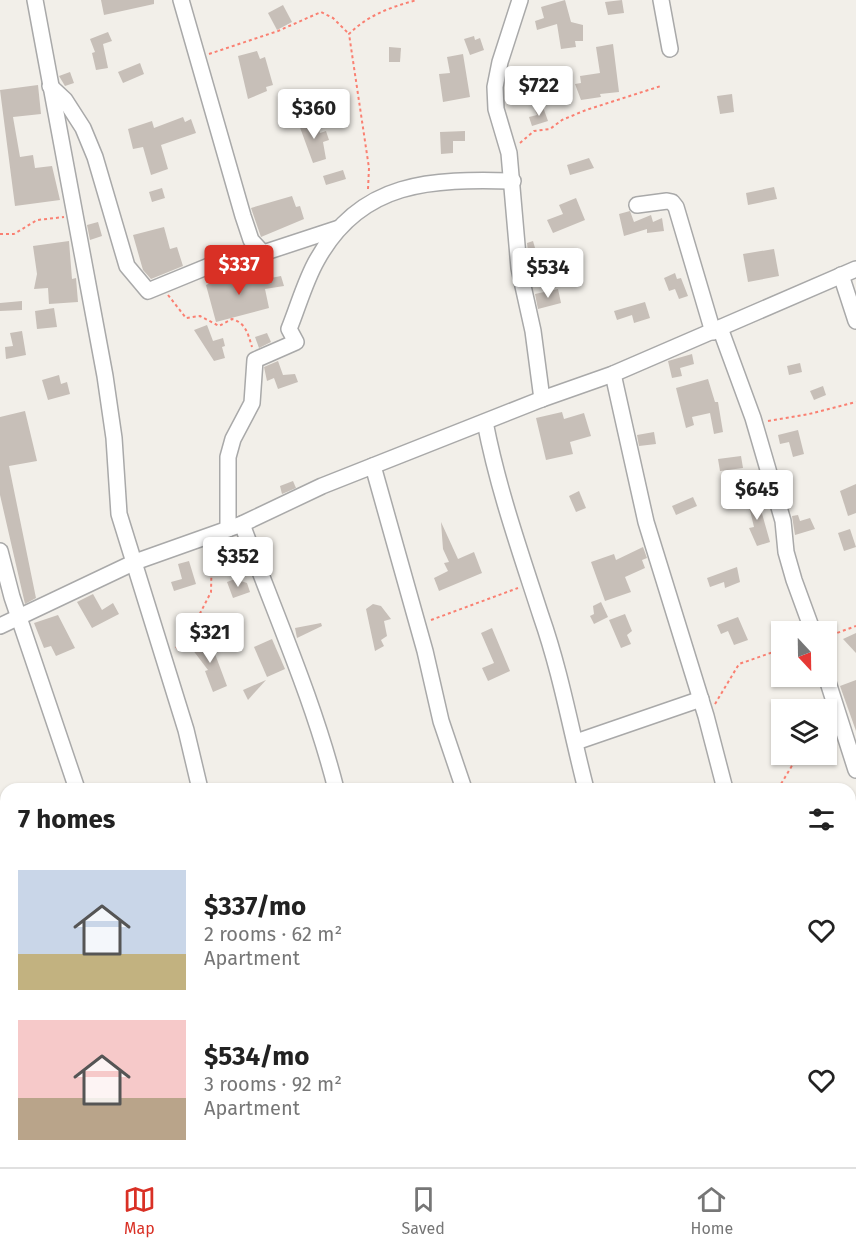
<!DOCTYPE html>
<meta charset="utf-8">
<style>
:root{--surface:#fff;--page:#f2f2f2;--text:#222;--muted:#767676;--line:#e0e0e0;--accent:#d93025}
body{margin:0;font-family:"Fira Sans",sans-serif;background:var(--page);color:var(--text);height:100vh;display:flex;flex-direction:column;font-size:22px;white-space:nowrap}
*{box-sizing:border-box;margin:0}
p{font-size:20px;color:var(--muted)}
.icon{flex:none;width:33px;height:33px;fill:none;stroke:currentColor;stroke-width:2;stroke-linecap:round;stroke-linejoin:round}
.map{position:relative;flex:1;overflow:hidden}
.drawer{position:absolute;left:0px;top:783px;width:856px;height:384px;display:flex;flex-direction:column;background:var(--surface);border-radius:18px 18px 0 0;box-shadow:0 2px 4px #0004}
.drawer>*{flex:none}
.needle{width:39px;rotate:158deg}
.fabs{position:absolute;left:771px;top:621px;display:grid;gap:12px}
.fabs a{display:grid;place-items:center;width:66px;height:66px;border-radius:0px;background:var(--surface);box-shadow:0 2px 4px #0004;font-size:30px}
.price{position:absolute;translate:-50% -51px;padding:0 14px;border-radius:6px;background:#fff;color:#222;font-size:20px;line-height:39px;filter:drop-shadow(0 2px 3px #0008)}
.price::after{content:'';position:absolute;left:50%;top:36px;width:18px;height:14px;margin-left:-9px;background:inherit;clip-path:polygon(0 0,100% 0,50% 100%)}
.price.active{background:var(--accent);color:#fff}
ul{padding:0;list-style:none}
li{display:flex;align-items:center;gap:18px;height:150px;padding:0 18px}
li span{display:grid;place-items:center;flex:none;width:168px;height:120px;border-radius:0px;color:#555}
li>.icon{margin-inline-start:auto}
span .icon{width:72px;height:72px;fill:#fffc;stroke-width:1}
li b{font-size:26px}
h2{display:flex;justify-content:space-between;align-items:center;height:72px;padding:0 18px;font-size:26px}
.tab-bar{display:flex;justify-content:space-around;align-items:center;height:84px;border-top:2px solid var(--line);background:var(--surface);font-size:16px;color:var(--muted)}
.tab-bar a{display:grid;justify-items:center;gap:3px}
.tab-bar .active{color:var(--accent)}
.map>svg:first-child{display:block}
</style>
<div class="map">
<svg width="856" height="1167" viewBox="0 0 856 1167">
<rect width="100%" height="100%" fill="#f2efe9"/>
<g fill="#c7bfb8">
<polygon points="101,0 154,0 154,4 104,15"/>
<polygon points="565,0 571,22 583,25 583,41 575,41 576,47 561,49 557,24 537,30 535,21 544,18 541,7"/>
<polygon points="622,0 624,13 608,15 605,2"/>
<polygon points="283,5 292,22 277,30 268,13"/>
<polygon points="108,32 112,41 103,44 108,68 96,70 92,53 95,52 90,39"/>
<polygon points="474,36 475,40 480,38 484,50 470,55 464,39"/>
<polygon points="613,44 619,92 600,94 601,97 581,100 575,84 581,83 580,76 600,73 596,47"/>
<polygon points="389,47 401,48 400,62 389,62"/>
<polygon points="257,51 260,59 265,57 273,85 266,87 267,91 248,99 238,56"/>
<polygon points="463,54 470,97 443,102 439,74 450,73 447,57"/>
<polygon points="140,63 144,74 123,83 118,72"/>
<polygon points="525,67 530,80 505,87 508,74"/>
<polygon points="70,72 74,83 65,86 59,76"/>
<polygon points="38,85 41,114 13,117 20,157 33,155 35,168 52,166 60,200 15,206 0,90"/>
<polygon points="732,94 734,112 720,114 717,96"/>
<polygon points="543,107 548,121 532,126 529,117 537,115 535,110"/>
<polygon points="183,117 185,122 191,119 196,133 161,145 168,169 151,175 143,147 133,149 128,129 152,121 154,128"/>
<polygon points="309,118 313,125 317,123 320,133 326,131 329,140 323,142 326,159 313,163 298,122"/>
<polygon points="465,131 465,141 453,141 453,153 441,154 440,132"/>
<polygon points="589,158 594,168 570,175 567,165"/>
<polygon points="343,170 346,179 326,185 323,176"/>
<polygon points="774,187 777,199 748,205 746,193"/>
<polygon points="162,188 165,198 152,202 149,192"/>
<polygon points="292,196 296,207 300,206 304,219 261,237 251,208"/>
<polygon points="576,198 585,220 553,233 547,220 563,214 559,205"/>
<polygon points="630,211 634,222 651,215 653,222 662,218 664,231 647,233 647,229 624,236 619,214"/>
<polygon points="98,222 102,236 90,240 87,225"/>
<polygon points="164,227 170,249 177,247 183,266 151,279 143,270 133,235"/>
<polygon points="69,241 72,279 76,278 78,302 49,304 48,288 34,289 37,274 33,246"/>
<polygon points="533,241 538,258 529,261 527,243"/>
<polygon points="774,249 779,276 748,282 743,254"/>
<polygon points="570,262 576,284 557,266"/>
<polygon points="231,271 235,285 281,276 284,286 265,289 269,308 216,322 206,285 216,280 214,276"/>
<polygon points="675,273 677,279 681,278 688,296 679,299 675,289 669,291 664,278"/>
<polygon points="558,289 561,303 538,309 535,294"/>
<polygon points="22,301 22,310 0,311 0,303"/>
<polygon points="645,302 650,318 634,323 632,315 617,320 614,311"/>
<polygon points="54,308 57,327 37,329 35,311"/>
<polygon points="207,325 213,341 223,338 225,346 222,347 225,358 214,361 194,330"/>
<polygon points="22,331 26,355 6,359 5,347 13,346 10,333"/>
<polygon points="267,333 271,342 259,348 255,337"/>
<polygon points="692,354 694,364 680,368 682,376 672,378 668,361"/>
<polygon points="278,361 283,375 295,374 298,382 278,389 274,378 267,381 264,367"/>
<polygon points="800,363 802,372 789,375 787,366"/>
<polygon points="59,375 61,384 67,382 70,394 48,400 42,380"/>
<polygon points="708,379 715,402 718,402 723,432 714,434 710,413 692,417 694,425 686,428 676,388"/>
<polygon points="823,386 826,395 814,400 810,391"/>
<polygon points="25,411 37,461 9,466 36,598 25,604 0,495 0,417"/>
<polygon points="562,412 564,419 584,413 591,436 570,442 573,454 546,460 536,418"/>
<polygon points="798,430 804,454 793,457 789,442 780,444 778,435"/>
<polygon points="654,432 656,444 639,446 637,435"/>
<polygon points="741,456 743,468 720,471 718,459"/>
<polygon points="293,481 296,488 282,494 280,486"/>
<polygon points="856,484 856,513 848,516 840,491"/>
<polygon points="579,491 586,508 576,512 569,496"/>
<polygon points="756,492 770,542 757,546 749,528 754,527 746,494"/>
<polygon points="693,497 697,506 676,515 672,506"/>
<polygon points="798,515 800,521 810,518 815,529 795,535 792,516"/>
<polygon points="441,522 458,559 474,552 482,573 439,591 434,578 448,571 444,563 449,562 443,549"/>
<polygon points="850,529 856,547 844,551 838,533"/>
<polygon points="643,547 647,558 642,560 645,568 625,577 631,592 605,601 591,562 614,554 616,560"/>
<polygon points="189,561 196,584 174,591 171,582 182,579 178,564"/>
<polygon points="737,567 740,582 725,588 724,582 710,587 707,578"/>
<polygon points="235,579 247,583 250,592 233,598 227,582"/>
<polygon points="93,594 102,610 113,603 119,614 92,628 77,602"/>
<polygon points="601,602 608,617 594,624 590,616 594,614 593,606"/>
<polygon points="373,604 381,606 391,619 384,621 387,636 381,640 384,646 375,651 366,609"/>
<polygon points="625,614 632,631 627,635 631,644 621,648 609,620"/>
<polygon points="58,615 75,648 56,656 51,646 44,648 34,623"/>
<polygon points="738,617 748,640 734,645 728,631 721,634 717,625"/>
<polygon points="321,623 322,626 297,638 295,628"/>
<polygon points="492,628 510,671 488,681 482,668 494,663 481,633"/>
<polygon points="856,633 856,653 843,639"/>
<polygon points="209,638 227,686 213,692 205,671 208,670 189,645"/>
<polygon points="272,639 285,669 267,677 254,647"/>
<polygon points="266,680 248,700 243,690"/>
<polygon points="856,680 856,731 840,686"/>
</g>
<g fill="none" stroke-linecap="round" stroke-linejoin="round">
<g stroke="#a9a9a9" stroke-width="18">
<g id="minor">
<polyline points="35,0 105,376 114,438 119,514 186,730 200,789"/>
<polyline points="181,0 243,216 251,240 263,253"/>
<polyline points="520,0 500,62 495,87 496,109 509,153 519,268 533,331 542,399"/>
<polyline points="661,0 670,49"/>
<polyline points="50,86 65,100 83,128 95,157 127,266 148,291 226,259 263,253 339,228"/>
<polyline points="637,205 667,201 672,202 676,207 713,332"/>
<polyline points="841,275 856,321"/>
<polyline points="720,328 753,418 783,521 786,552 794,580 813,632"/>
<polyline points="613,374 646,522 706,716 725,789"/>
<path d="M485,422C498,489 520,551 541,616C561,673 571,731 586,789"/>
<polyline points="373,466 425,651 441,721 464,789"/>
<path d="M242,524C274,612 313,698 336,789"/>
<path d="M228,529V457L233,439L252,403L255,360L296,342L289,329C298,307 305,281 317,260C361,180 432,179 513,181"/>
<polyline points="0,551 12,597 77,789"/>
<polyline points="0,626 135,562 242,524 322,486 542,399 613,374 856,269"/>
<polyline points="826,676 856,770"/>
<polyline points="576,742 701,699"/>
<polyline points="850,874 856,872"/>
<polyline points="0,982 6,1002"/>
<polyline points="850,996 856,993"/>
<polyline points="53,1161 55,1167"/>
<polyline points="184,1161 186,1167"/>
<polyline points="311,1161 313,1167"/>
<polyline points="453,1161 455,1167"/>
<polyline points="705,1161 707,1167"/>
<polyline points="844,1161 846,1167"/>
<polyline points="116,1167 130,1161"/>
</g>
</g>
<g stroke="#fa8072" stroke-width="2" stroke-dasharray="3 3" stroke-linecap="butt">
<polyline points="209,54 278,31 321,12 333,18 349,34"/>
<polyline points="520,143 534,131 550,129 562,120 586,110 661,86"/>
<path d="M368,189L369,168L349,34C368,15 391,7 417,0"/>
<polyline points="0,234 14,234 37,220 64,217"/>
<path d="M168,295L186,318L200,316L219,326L232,319C246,323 248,334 252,347"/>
<polyline points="768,421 809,414 856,402"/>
<polyline points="431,620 518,588"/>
<polyline points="826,637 856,626"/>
<polyline points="176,648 189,635 211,592 212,548"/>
<polyline points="715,704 739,664 782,649"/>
<polyline points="176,789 187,784"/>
<polyline points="778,789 799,754"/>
<polyline points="569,1161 570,1167"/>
<polyline points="421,1167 438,1161"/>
</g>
<use href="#minor" stroke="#fff" stroke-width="15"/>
</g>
</svg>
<div class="fabs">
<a><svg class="needle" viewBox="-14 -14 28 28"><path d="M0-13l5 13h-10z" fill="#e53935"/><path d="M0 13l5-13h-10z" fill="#767676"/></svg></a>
<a><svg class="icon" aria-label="layers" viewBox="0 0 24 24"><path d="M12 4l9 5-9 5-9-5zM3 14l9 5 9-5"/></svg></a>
</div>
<b class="price" style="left:539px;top:117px">$722</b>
<b class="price" style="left:314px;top:140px">$360</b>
<b class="price active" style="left:239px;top:296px">$337</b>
<b class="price" style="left:548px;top:299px">$534</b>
<b class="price" style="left:757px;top:521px">$645</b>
<b class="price" style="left:238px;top:588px">$352</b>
<b class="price" style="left:210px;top:664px">$321</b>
<section class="drawer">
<h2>7 homes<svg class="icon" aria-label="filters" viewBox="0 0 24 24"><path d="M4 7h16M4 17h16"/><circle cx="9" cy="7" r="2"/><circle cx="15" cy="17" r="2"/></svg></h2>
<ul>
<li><span style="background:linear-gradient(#c9d6e8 70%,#c2b280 0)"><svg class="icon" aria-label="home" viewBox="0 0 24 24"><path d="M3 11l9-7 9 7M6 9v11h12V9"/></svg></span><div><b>$337/mo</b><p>2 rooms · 62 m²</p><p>Apartment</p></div><svg class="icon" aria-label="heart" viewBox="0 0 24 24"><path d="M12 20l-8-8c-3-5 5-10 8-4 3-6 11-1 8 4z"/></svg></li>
<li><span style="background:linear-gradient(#f6c9c9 65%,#b9a48a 0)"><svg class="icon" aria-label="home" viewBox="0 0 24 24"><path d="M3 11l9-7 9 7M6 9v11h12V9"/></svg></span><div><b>$534/mo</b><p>3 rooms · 92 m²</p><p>Apartment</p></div><svg class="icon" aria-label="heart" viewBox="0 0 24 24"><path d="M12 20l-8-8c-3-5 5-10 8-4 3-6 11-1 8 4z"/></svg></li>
</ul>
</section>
</div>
<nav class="tab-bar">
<a class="active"><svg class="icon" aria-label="map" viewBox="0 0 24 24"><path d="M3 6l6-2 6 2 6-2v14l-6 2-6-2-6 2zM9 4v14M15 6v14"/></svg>Map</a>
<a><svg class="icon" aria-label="saved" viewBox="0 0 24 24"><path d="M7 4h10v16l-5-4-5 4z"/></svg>Saved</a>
<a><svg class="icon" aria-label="home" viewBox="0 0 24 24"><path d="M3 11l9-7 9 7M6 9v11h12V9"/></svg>Home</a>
</nav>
